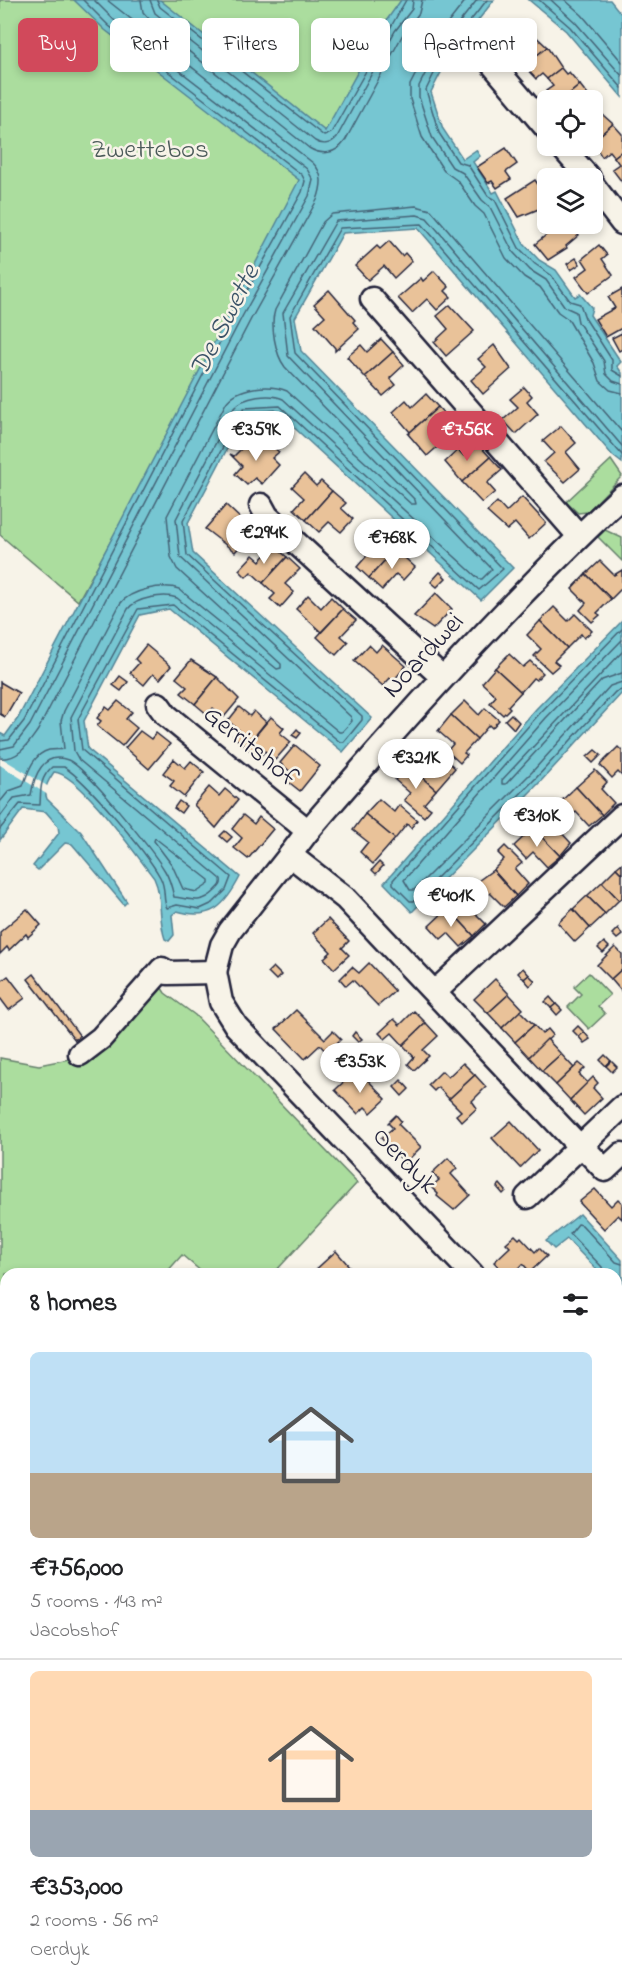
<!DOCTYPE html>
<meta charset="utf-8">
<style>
:root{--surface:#fff;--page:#f2f2f2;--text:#202124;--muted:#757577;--line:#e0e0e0;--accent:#d1495b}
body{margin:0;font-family:"Indie Flower",sans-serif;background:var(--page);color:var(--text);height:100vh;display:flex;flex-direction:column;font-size:22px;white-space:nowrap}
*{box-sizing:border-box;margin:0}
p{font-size:20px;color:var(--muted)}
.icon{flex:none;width:33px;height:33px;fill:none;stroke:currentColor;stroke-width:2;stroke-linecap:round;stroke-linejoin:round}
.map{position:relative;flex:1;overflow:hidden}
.panel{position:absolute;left:0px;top:1268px;width:622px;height:722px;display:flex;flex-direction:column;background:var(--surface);border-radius:18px 18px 0 0;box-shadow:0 3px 9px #0003}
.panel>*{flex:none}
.top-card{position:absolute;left:18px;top:18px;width:586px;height:54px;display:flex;gap:12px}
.buttons{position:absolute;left:537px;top:90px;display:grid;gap:12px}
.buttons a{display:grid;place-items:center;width:66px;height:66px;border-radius:9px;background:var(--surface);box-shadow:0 3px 9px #0003;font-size:30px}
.price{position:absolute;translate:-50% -51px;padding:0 14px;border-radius:21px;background:#fff;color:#222;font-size:20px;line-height:39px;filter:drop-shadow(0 2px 3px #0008)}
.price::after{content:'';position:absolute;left:50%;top:36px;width:18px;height:14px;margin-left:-9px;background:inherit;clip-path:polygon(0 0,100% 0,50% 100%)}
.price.current{background:var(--accent);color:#fff}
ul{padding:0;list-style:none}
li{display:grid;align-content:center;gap:12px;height:318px;padding:0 30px}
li+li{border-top:2px solid var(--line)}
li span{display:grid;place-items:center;height:186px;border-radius:9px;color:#555}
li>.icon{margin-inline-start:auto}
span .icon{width:108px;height:108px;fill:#fffc;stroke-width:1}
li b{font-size:26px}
h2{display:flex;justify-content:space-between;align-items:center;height:72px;padding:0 30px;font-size:26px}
.chip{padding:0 21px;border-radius:9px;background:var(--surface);box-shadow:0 3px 9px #0003;font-size:21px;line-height:54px}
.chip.current{background:var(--accent);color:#fff}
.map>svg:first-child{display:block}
</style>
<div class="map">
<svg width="622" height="1988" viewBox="0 0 622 1988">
<rect width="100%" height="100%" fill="#f7f3e8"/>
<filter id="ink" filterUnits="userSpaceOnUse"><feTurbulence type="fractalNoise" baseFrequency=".0167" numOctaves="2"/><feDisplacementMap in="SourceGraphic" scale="12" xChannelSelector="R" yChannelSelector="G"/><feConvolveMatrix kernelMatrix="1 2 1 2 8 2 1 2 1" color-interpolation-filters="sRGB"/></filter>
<g filter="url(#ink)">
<g fill="#abdd9e" stroke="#66806c" stroke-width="1.5">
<polygon points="0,0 407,0 78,601 0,535"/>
<polygon points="611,460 622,476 587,512 578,513 566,502"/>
<polygon points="605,530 622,538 622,561 598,537"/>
<polygon points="589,973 610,995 598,1006 605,1014 589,1029 568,1007 581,994 574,987"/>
<polygon points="158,982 165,993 195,1015 357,1183 274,1273 203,1273 182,1255 166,1273 6,1274 6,1983 616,1983 617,1438 622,1444 622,1988 0,1988 0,1058 39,1065 89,1055"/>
</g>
<g fill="#76c6d2" stroke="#548496" stroke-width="1.5">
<path d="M74,0H160L325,131L384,24L401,0H494L448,59L431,92L443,129L463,159L476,150L480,156L473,162L493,193L497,191L524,244L539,260L556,270L575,297L580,294L592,308L590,315L621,362L617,366L622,373V463L613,456L418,228L343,233L295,318L301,351L513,568L481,600L275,410L246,413L188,523L193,553L372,718L343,752L169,609L140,615L84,721L88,749L240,877C225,906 211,921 177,911L172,915L174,935L169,941L165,939C158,919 163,897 154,878C136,855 80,774 54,772C48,781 43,789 47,799L81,832L127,902L124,905L72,844L65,843L38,870L33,866L59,833L58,826L46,812L23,809L0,840V733L5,736L18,718L299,180L105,30Z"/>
<polygon points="529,0 610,0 622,15 622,97 566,31"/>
<polygon points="622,621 622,693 541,781 412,912 384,883 536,709"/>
<polygon points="580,1214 622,1260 622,1297 617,1291 616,1274 600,1273 567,1239 554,1249 546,1241"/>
</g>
<polygon fill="#f7f3e8" points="0,757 49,787 48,795 0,765"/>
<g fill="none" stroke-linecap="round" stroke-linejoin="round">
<g stroke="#446477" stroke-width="1.5">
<path d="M141,0L143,12L150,20L309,148C322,156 336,154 345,141L402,36L419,13L422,0"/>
<path d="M150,0L155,13L315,141C323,146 331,144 337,137L395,31L412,9L413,0"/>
<polyline points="157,0 160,7 324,136 331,133 406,0"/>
<polyline points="466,0 430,46 410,85 410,99 422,137 444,171 458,181 475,206 484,214 506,258 524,277 540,287 558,312 568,319 594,363 600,381 610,390 622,393"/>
<polyline points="477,0 436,52 419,86 419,97 432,137 452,167 463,173 482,200 490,207 513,252 530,270 546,280 565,307 576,312 578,322 604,361 606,374 613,381 622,384"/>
<polyline points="487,0 443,55 426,90 439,133 458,162 468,165 488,196 495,200 519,248 535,264 551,275 570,301 580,304 585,318 612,360 612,370 622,376"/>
<polyline points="539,0 570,27 622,88"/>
<polyline points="551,0 575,22 622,76"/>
<polyline points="565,0 582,15 622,62"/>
<polyline points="622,629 540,713 393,880 393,884 410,901 414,901 537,777 615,692 622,690"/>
<polyline points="622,640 546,718 404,880 410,890 414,890 532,772 610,686 622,682"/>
<polyline points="622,652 502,780 502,784 506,784 602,680 622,673"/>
<polyline points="0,741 9,740 24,721 236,311 302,192 305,181 302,175 109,26 83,0"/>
<polyline points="0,749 14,746 30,725 243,315 309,196 313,180 307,169 114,20 94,0"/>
<path d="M0,758C19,760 28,744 38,730L251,319L317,200C322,186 324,174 313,163L107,0"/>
<path d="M0,802L9,791L23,786C28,772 33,754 49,750C55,749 60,750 64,749L61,721L64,711L120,604C130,590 163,583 179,589L277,669L281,668V664L177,569L171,557L167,516L226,403C237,387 269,383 287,391L411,504H416L415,500L285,367C275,354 270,325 275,310L323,222L332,214L416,206L431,210L622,432"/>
<path d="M0,817L14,798L31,795C34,776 43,751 68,760C86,767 153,851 165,871C170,879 172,888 174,897C191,899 201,905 215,891C220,886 222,885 221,879L79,760L74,751L71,717L128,609C136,598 164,593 177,598L339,732H342L352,721L351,717L180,557L176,519L234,408C243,396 271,393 283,399L479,579H482L492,569L288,356L283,313L336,221L417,215L427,218L622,446"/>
<path d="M0,829L20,804L40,805C41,790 39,779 52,767H64C87,781 147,853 160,877C167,890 162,899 167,908L177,905L200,909L213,903L226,890L231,877L82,750L78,719L138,609L173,605L340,742H344L362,720V716L187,555L183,521L244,408L280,406L479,590L503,569L295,353L290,316L340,228L422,224L622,455"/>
<polygon points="155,838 209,880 209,884 197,892 183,889 172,865 154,841"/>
<polyline points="603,1274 602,1267 570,1234 578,1224 582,1225 616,1262 622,1264"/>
</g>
</g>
<g fill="#e9c299" stroke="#22223b" stroke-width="1.5">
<polygon points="528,29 547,47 524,66 513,52 520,47 514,40"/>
<polygon points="547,47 561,68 547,79 542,74 536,79 524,66"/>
<polygon points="561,68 566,74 569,72 580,85 562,100 554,100 546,91 553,86 547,79"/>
<polygon points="580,85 591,99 589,100 562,100"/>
<polygon points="594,107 613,124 592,142 592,108"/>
<polygon points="613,124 622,134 622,151 614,157 609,151 602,157 592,142"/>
<polygon points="506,148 517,164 506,172 511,179 497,188 492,181 488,183 477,167"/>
<polygon points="622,151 622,182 612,169 619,164 614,157"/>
<polygon points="535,180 548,199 539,204 541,208 519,217 507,198"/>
<polygon points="560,224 570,224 579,235 566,246 567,248 548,260 535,244"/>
<polygon points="389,241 402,256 405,253 412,261 394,278 384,266 368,280 355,266 377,246 380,249"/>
<polygon points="599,245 607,255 602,259 613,275 588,293 576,277 588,268 582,259"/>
<polygon points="576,258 580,264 571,270 567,264"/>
<polygon points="434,271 449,287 445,291 451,297 437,310 427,299 412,313 398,298 421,278 423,281"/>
<polygon points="622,289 622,328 606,337 595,319 615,308 608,297"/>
<polygon points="329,290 355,320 353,322 359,329 335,351 335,348 315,325 325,316 314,304"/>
<polygon points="450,305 474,331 446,356 434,342 448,329 437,316"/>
<polygon points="622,333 622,349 619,351 612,338"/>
<polygon points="381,339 393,352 365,377 347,357 361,345 367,352"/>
<polygon points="494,345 511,369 483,394 471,380 486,367 478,359"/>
<polygon points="393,352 404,365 390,378 396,385 383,396 365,377"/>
<polygon points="524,387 532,396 527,401 538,414 516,434 503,420 518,407 510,399"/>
<polygon points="426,394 438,407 410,432 393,412 406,400 412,407"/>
<polygon points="438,407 450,420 435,433 443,442 427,456 408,434"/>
<polygon points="561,426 576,443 566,452 580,469 565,482 544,462 554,453 543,441"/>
<polygon points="251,439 260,447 266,441 279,452 272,458 279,465 262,484 255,478 247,485 235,474 242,466 230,454 234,456"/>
<polygon points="478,444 490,457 462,482 445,462 458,450 464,456"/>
<polygon points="490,457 502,470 487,483 495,492 482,503 462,482"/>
<polygon points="304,474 316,486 321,481 332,491 306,520 294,509 304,498 292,487"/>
<polygon points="332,491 346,503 341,508 353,519 341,532 329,522 319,532 306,520"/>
<polygon points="522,497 546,523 529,539 515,523 507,530 487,512 497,502 506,512"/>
<polygon points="226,505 242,520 234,529 246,539 235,552 205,529"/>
<polygon points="374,534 391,554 369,578 357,567 371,551 364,545"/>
<polygon points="274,546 287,557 263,583 251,572 246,577 239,570 253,555 260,561"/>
<polygon points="395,549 415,567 403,580 396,574 382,590 369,578"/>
<polygon points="287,557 300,569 285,584 294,592 280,608 270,599 275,594 263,583"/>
<polygon points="600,561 614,575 622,570 622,588 611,599 586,574"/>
<polygon points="440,572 446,578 437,587 431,582"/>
<polygon points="586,574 611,599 597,613 600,615 592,622 580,610 586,603 572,589"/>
<polygon points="436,593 452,609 433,629 414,616"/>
<polygon points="308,595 321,608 331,597 343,609 321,632 296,609"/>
<polygon points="554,607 568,621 575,614 592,631 584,638 581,634 567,648 540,621"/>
<polygon points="343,609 356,620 341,636 348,642 336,655 317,637"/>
<polygon points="540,621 567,648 554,661 559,665 551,672 534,656 541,649 527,635"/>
<polygon points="146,645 171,666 160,679 153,674 144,685 130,673 139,663 135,659"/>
<polygon points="369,645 376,652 382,645 406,666 393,681 390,678 383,686 354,661"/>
<polygon points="509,654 523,667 530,661 543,673 536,680 533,678 521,692 495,668"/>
<polygon points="191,660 217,677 195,704 181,693 187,687 176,678"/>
<polygon points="495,668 521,692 508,706 510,708 503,715 490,703 496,696 482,683"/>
<polygon points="120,676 128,682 121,691 113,685"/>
<polygon points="217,677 239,699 224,717 213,708 208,715 195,704"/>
<polygon points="0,682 19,693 5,717 0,714"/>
<polygon points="118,701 132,712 126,719 137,728 122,746 97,726 101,721 97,718 106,707 110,710"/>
<polygon points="465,701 479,715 485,708 499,720 492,728 489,725 477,739 451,715"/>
<polygon points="239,707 250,716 254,711 266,722 246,747 233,736 239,730 228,721"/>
<polygon points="511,714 519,722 514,729 505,720"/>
<polygon points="451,715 477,739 464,753 467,755 460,763 447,751 453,744 438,731"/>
<polygon points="271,717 284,728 280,733 291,742 275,760 265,751 259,758 246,747"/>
<polygon points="297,729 301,733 297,738 292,735"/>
<polygon points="140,731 151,739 156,733 170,744 149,769 125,748"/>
<polygon points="295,745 320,766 300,791 286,780 292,773 280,763"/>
<polygon points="618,747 622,751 622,776 618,772 612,778 600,765"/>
<polygon points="421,750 436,762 442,756 455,768 436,790 408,765"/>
<polygon points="595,750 601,755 593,763 587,757"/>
<polygon points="174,759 185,768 191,761 204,772 184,797 170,786 174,781 163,773"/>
<polygon points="408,765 436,790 424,804 431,809 424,817 404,800 410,793 395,780"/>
<polygon points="595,770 607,782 601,789 614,803 602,815 576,787"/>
<polygon points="209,787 219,796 225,789 238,800 216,828 194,805"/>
<polygon points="576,787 602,815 589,826 576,812 569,818 557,805"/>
<polygon points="379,799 394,812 399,805 417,820 411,828 407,824 395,839 365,814"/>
<polygon points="179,801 186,806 181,813 174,808"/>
<polygon points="552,810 564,823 558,829 571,843 560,856 533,828"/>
<polygon points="365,814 395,839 373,864 360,852 368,842 353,830"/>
<polygon points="243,815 254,824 259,817 273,829 248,859 234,848 242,838 232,829"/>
<polygon points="533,828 560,856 547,867 533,852 526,859 514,846"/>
<polygon points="225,831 232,837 227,842 220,836"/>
<polygon points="505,846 522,863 515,869 528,884 516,896 493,870 504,859 498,853"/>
<polygon points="379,862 383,866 376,874 372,870"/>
<polygon points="622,863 622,874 616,868"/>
<polygon points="616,868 622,874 622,898 619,900 602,882"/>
<polygon points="493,870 516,896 504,907 490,893 484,899 471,886"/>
<polygon points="602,882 619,900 605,914 587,896"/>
<polygon points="467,890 479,903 472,910 486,924 474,936 448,908 453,913 465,903 459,897"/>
<polygon points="587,896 605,914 590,928 573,909"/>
<polygon points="448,908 474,936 461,947 448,933 441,939 429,926"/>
<polygon points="27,909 41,925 28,937 26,934 9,950 7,947 0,954 0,932"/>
<polygon points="573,909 590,928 575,942 558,923"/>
<polygon points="328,919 349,941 342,948 349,955 334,969 324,958 331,952 313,933"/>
<polygon points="618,928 622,935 617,939 612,934"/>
<polygon points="604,942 609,947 603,953 598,948"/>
<polygon points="615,947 622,954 622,969 611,979 597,965"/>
<polygon points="369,963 395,991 378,1006 353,980 346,986 340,979 352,967 359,973"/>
<polygon points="273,967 281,975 276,980 268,972"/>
<polygon points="523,968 529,975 524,979 518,973"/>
<polygon points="622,969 622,992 611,979"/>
<polygon points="34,974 80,1036 75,1040 28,979"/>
<polygon points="529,975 535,981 530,986 524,979"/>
<polygon points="8,976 25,998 9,1010 0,998 0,982"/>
<polygon points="495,979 509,994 488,1013 474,999"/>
<polygon points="509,994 523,1009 502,1028 488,1013"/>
<polygon points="550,997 556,1004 551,1008 545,1002"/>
<polygon points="556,1004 562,1010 557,1015 551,1008"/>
<polygon points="296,1010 325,1039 333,1031 341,1039 327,1053 320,1045 305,1059 276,1029"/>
<polygon points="414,1011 426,1023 403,1045 392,1033 385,1039 379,1033 394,1019 400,1025"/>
<polygon points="520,1011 534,1025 515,1042 502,1028"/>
<polygon points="426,1023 438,1036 423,1050 429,1056 414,1070 408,1064 414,1057 403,1045"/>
<polygon points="534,1025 542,1034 548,1029 553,1035 529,1057 515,1042"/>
<polygon points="578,1026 584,1032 579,1037 573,1031"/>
<polygon points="355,1032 362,1039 358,1042 352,1036"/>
<polygon points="584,1032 590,1039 584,1043 579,1037"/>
<polygon points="547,1039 561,1054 542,1071 529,1057"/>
<polygon points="561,1054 574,1068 556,1085 542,1071"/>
<polygon points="605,1055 611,1061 606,1066 600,1060"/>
<polygon points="611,1061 617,1067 612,1072 606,1066"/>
<polygon points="463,1063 475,1075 449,1099 438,1087 434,1091 428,1085 442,1071 448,1077"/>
<polygon points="579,1063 585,1068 579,1074 588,1083 570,1100 556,1085"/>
<polygon points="360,1072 386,1099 371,1113 365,1107 358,1114 335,1090 349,1077 352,1080"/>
<polygon points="475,1075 486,1087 472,1101 477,1108 462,1122 456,1115 461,1111 449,1099"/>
<polygon points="593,1077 598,1083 593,1088 602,1098 584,1115 570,1100"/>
<polygon points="401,1080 409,1089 402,1096 394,1087"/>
<polygon points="396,1115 401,1121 398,1124 421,1147 405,1163 381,1138 393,1128 388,1123"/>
<polygon points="511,1121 538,1150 520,1168 492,1138"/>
<polygon points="448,1158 457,1168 451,1174 470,1195 454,1210 437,1196 438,1194 431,1187 439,1180 432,1173"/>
<polygon points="500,1184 506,1191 503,1194 497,1187"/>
<polygon points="595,1189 611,1206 618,1199 622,1203 622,1219 618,1215 604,1229 579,1202"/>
<polygon points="515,1235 519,1239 521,1237 535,1252 539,1248 547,1256 530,1272 523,1264 514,1274 505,1274 494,1262 510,1247 506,1243"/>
<polygon points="336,1251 356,1274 309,1274 312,1273"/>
<polygon points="616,1347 622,1353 622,1360 616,1365"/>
</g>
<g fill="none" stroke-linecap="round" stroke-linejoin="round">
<g stroke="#22223b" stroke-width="27">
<g id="street">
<polyline points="487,58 548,130"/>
<polyline points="561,146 589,178"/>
<polyline points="592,184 622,223"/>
<polyline points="372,299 579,536"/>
<polyline points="261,505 267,516 442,677"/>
<polyline points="158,704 166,715 308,831"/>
<polyline points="215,972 222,945 230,931 290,855"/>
<polyline points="435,992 622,816"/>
<polyline points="80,1054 101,1038 162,969 168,973 215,972 221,1002 236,1026 472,1274"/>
<polyline points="581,1145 605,1170 622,1154"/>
<path d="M580,1147L345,898L290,855L308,831C407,715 510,601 622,496"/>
<polyline points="527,1197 622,1107"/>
<polyline points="616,1428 622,1434"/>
</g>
</g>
<use href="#street" stroke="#f7f3e8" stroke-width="22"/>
</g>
</g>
<g text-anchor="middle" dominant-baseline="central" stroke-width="5" stroke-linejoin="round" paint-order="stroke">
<g font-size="27" fill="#4b5a59" stroke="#f7f3e8">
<text x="150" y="150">Zwettebos</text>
</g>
<g font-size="27" fill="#22223b" stroke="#f7f3e8">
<text transform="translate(424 656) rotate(-47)">Noardwei</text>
<text transform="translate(250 747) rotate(39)">Gerritshof</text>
<text transform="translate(404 1161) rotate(46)">Oerdyk</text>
</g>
<g font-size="28" font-style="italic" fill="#3b5368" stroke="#f7f3e8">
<text transform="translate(226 321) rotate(-63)">De Swette</text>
</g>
</g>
</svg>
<div class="buttons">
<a><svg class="icon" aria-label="locate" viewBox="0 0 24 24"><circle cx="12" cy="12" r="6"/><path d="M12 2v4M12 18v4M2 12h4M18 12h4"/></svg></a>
<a><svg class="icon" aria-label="layers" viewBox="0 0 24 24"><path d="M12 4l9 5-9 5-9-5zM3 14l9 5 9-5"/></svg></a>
</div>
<b class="price" style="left:256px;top:462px">€359K</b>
<b class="price current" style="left:467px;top:462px">€756K</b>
<b class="price" style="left:264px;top:565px">€294K</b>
<b class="price" style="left:392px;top:570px">€768K</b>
<b class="price" style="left:416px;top:790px">€321K</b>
<b class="price" style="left:537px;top:848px">€310K</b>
<b class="price" style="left:451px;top:928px">€401K</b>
<b class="price" style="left:360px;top:1094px">€353K</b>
<div class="top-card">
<a class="chip current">Buy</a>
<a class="chip">Rent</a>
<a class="chip">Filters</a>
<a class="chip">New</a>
<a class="chip">Apartment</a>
</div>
<section class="panel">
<h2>8 homes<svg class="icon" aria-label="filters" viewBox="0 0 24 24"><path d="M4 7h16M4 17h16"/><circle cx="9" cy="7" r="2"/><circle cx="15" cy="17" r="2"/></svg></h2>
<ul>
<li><span style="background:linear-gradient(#bfe0f5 65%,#b9a48a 0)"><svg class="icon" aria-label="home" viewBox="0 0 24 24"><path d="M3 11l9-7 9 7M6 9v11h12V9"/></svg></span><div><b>€756,000</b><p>5 rooms · 143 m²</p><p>Jacobshof</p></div></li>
<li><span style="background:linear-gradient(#ffd9b3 75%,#9aa5b1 0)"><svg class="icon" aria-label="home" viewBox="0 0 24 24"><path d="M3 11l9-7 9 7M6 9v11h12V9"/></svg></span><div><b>€353,000</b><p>2 rooms · 56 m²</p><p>Oerdyk</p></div></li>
</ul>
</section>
</div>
